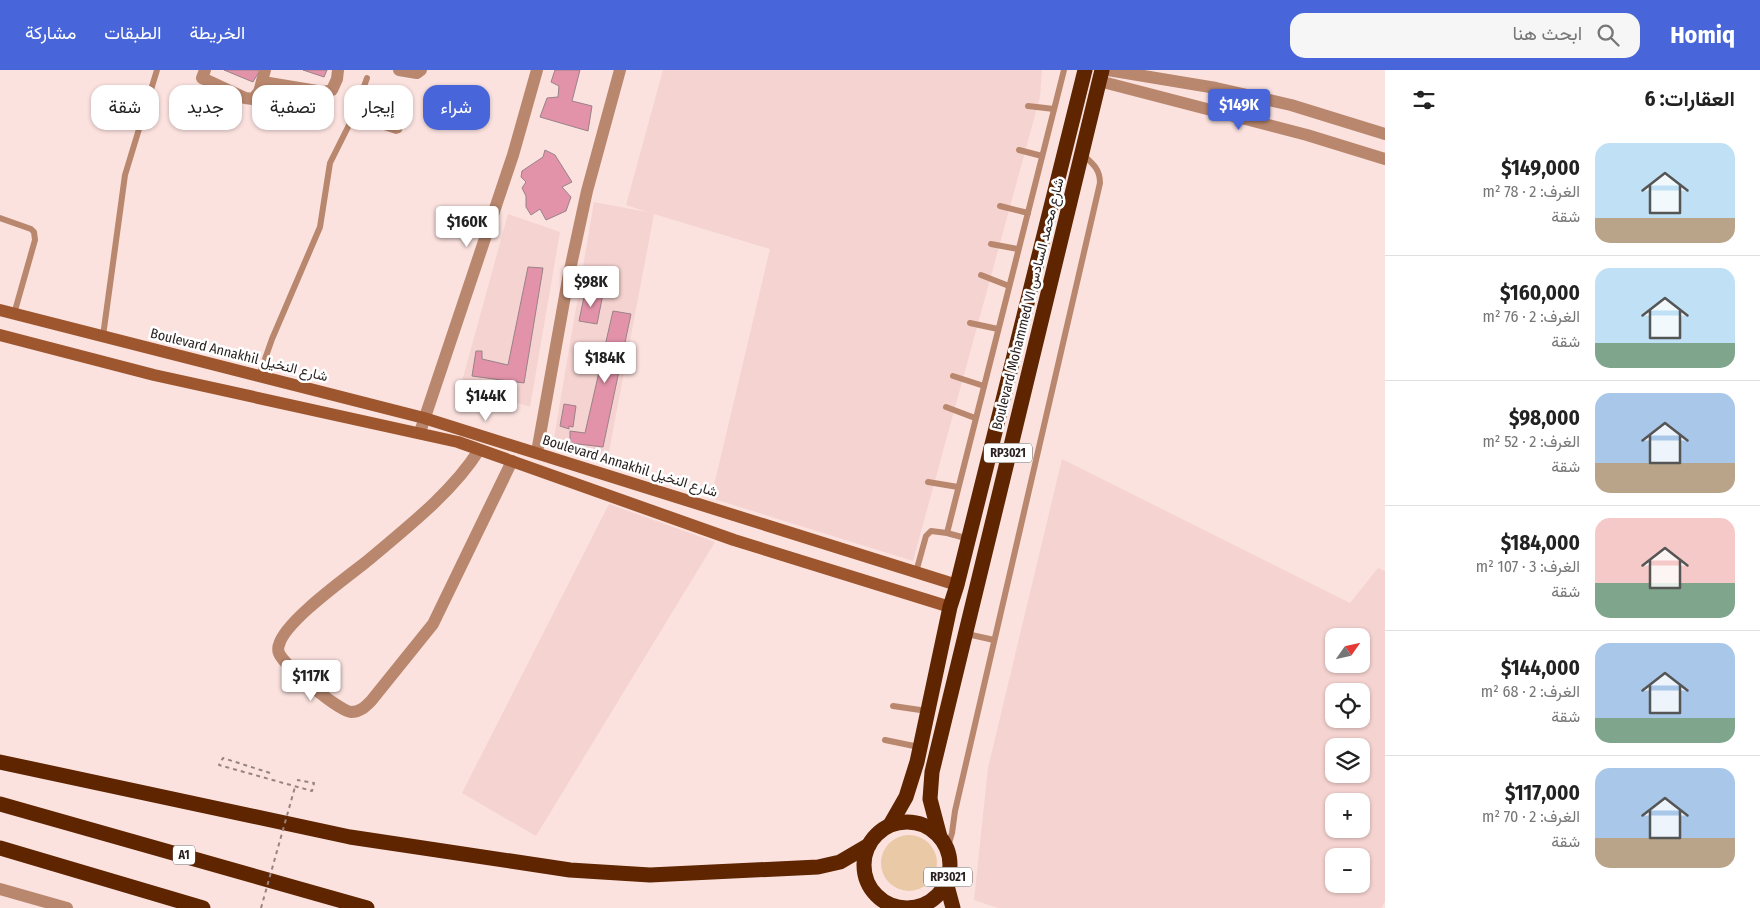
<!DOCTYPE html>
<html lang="ar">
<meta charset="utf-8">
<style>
:root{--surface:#fff;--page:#f6f6f6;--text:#222;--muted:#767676;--line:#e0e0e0;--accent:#4866d9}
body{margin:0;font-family:"Fira Sans Condensed",Vazirmatn,sans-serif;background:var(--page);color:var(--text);direction:rtl;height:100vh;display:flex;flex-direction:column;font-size:19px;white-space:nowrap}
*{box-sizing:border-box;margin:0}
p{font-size:16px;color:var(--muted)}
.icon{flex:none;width:28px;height:28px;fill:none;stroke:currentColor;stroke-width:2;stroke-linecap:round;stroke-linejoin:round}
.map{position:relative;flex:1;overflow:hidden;direction:ltr}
.sheet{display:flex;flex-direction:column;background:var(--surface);width:375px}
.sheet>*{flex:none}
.guide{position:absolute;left:15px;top:15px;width:475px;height:45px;direction:rtl;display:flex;gap:10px}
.needle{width:32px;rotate:56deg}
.tools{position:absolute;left:1325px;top:558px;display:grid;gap:10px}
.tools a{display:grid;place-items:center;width:45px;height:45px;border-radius:10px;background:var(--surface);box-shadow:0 1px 4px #0004;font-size:25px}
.price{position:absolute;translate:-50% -42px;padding:0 11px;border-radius:5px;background:#fff;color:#222;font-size:16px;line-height:32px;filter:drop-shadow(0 1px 2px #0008)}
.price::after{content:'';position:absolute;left:50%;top:30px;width:15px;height:11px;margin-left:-8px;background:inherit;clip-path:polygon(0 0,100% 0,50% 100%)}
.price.on{background:var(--accent);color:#fff}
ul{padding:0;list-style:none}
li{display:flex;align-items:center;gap:15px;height:125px;padding:0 25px}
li+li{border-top:1px solid var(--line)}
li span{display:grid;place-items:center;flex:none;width:140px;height:100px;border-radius:15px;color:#555}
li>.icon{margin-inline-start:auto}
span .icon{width:60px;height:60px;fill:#fffc;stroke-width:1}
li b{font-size:21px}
h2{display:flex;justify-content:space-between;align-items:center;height:60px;padding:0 25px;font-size:21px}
.tag{padding:0 18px;border-radius:15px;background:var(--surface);box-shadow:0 1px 4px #0004;font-size:18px;line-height:45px}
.tag.on{background:var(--accent);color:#fff}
header{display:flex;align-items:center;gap:30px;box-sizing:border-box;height:70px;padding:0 25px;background:var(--accent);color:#fff}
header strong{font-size:24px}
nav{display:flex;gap:28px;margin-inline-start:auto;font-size:18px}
.search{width:350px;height:45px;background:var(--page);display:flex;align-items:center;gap:12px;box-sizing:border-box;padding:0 18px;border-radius:15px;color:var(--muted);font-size:19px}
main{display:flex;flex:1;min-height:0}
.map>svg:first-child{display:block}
</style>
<header>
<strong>Homiq</strong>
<div class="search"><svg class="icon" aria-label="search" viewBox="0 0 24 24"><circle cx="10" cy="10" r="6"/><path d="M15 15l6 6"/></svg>ابحث هنا</div>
<nav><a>الخريطة</a><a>الطبقات</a><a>مشاركة</a></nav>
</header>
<main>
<section class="sheet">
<h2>العقارات: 6<svg class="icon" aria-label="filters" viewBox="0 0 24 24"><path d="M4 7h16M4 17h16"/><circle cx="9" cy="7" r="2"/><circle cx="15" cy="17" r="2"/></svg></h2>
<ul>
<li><span style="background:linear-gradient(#bfe0f5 75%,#b9a48a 0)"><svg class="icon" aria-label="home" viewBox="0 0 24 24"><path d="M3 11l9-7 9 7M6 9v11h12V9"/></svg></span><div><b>$149,000</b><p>الغرف: 2 · 78 m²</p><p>شقة</p></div></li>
<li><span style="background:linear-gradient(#bfe0f5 75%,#7fa58c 0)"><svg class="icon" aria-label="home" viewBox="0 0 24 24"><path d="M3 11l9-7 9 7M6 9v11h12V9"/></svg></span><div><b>$160,000</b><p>الغرف: 2 · 76 m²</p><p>شقة</p></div></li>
<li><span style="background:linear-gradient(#a9c7e8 70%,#b9a48a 0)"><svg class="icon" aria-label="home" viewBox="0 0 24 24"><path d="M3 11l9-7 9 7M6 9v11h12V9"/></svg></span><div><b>$98,000</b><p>الغرف: 2 · 52 m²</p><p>شقة</p></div></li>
<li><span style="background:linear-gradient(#f6c9c9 65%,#7fa58c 0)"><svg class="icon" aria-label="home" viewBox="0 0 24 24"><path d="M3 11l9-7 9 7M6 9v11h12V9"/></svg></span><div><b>$184,000</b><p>الغرف: 3 · 107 m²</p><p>شقة</p></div></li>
<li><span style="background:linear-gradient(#a9c7e8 75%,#7fa58c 0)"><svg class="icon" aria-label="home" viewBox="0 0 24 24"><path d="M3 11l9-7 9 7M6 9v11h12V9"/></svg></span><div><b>$144,000</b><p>الغرف: 2 · 68 m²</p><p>شقة</p></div></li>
<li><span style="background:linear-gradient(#a9c7e8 70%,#b9a48a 0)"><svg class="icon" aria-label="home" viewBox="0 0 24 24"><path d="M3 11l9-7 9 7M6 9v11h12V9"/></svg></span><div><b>$117,000</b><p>الغرف: 2 · 70 m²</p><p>شقة</p></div></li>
</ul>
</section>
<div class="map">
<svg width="1385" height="838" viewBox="0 0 1385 838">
<rect width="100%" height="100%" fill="#fbe2df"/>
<g fill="#f5d3d0" fill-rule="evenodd">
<polygon points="663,0 1042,0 1040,27 913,491 711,428 770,179 654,144 608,387 554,368 594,132 647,142 626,135"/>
<polygon points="508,144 560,162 530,337 461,315"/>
<path d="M1062,389L1350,533L1378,498L1385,501V831L1381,838H998L974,830L988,698ZM1361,566V594H1334V566ZM1361,621V649H1334V621ZM1334,676H1361V704H1334ZM1361,731V759H1334V731ZM1361,786V814H1334V786Z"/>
<polygon points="609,434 715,472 536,766 462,723"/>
</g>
<circle fill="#eacaa6" cx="909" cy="793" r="28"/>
<g fill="#e292a9" stroke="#998288">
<polygon points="224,0 260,0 253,12"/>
<polygon points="303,0 327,0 324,7"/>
<polygon points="555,0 580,0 572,31 592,36 588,61 540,47 547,28 558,27 559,16 551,12"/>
<polygon points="545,80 555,85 572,112 562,117 571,127 566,141 546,150 540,139 531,145 526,137 526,126 522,118 526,112 521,107 522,101 543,87"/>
<polygon points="528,197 543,198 524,313 472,306 476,281 482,281 482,289 508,295"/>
<polygon points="585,222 603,224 597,254 579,251"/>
<polygon points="613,241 631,244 603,377 570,373 570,361 585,363"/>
<polygon points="564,334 576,336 573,357 569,356 569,359 560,356"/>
</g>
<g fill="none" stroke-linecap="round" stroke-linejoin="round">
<polyline stroke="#968482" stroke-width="2" stroke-dasharray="4 4" stroke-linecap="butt" points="270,703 223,688 219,695 312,721 314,713 297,710"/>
<g stroke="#b9876e" stroke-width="6">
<polyline points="1028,36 1054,39"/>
<polyline points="353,47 396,61 399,60 408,28"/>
<polyline points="1019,80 1042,86"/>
<polyline points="1000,136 1028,143"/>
<polyline points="0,148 31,159 34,162 35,170 14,244"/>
<polyline points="991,174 1018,179"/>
<polyline points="981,205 1009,216"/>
<polyline points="970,253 998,259"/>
<polyline points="103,266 125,105 157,0"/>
<polyline points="259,306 272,269 320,157 330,93 353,47 367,8"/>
<polyline points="953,306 984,316"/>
<polyline points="946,337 975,348"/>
<polyline points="928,412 958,417"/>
<polyline points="947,463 1064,0"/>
<polyline points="916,502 926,466 931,461 947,463 969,469"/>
<polyline points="967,564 994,570"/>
<polyline points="893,636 927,641"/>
<polyline points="885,670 919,677"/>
<path d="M947,780L952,763L955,741L1100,113C1100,99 1093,94 1083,85"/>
</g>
<g stroke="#b9876e" stroke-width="12">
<polyline points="205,0 202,8 245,28 253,29 259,22 265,0"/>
<polyline points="399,0 417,3 421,0"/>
<polyline points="1108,0 1216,18 1291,35 1385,64"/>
<polyline points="1099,11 1307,65 1385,89"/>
<polyline points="263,12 323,22 332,20 337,9 338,0"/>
<polyline points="420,362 513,85 537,0"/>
<path d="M479,380C452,423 405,459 366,492C346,508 284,552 279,575C278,576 278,582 279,583C283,595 339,641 351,642C360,642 365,637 371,631L433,554L512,391"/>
<polyline points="537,382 568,209 587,121 620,0"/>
<polyline points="0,819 67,838"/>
</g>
<g stroke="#9e562f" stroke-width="12">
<polyline points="0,240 424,348 957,515"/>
<polyline points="0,265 154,305 458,372 734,470 950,537"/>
</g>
<g stroke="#5e2500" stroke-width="15">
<polyline points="0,692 350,767 570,800 650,805 818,797 840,792 869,775"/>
<polyline points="0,734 367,838"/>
<circle cx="907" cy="795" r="43"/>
<polyline points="890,755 906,727 917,692 950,537 957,515 1085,0"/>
<polyline points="940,767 930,729 932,702 1102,0"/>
<polyline points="0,778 203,838"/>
<polyline points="946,812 953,838"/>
</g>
<polyline stroke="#968482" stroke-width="2" stroke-dasharray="4 4" stroke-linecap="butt" points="261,838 295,717"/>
</g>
<g text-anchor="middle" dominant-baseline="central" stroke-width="5" stroke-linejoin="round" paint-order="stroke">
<g fill="#fff" stroke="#686262" stroke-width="1">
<rect x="984" y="373.5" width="48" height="19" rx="4"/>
<rect x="173" y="775.5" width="22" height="19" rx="4"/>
<rect x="924" y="797.5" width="48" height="19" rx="4"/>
</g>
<g font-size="12" font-weight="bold" fill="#281f1e">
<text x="1008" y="383">RP3021</text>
<text x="184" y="785">A1</text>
<text x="948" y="807">RP3021</text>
</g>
<g font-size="14" fill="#281f1e" stroke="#fff">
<text transform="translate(1028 234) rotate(-76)">Boulevard Mohammed VI شارع محمد السادس</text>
<text transform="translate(239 285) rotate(14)">Boulevard Annakhil شارع النخيل</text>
<text transform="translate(630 396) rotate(17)">Boulevard Annakhil شارع النخيل</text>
</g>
</g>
</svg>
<div class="tools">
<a><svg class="needle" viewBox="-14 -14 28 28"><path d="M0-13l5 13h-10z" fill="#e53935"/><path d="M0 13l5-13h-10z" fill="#767676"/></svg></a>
<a><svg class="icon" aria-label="locate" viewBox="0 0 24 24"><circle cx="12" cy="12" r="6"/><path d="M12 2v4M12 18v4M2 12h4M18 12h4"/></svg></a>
<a><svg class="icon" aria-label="layers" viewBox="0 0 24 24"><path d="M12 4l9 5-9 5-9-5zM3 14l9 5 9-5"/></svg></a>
<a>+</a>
<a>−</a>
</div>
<b class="price on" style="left:1239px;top:61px">$149K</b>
<b class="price" style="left:467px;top:178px">$160K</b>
<b class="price" style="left:591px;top:238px">$98K</b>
<b class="price" style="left:605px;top:314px">$184K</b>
<b class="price" style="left:486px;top:352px">$144K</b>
<b class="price" style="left:311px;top:632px">$117K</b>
<div class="guide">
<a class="tag on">شراء</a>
<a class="tag">إيجار</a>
<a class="tag">تصفية</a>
<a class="tag">جديد</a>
<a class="tag">شقة</a>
</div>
</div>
</main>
